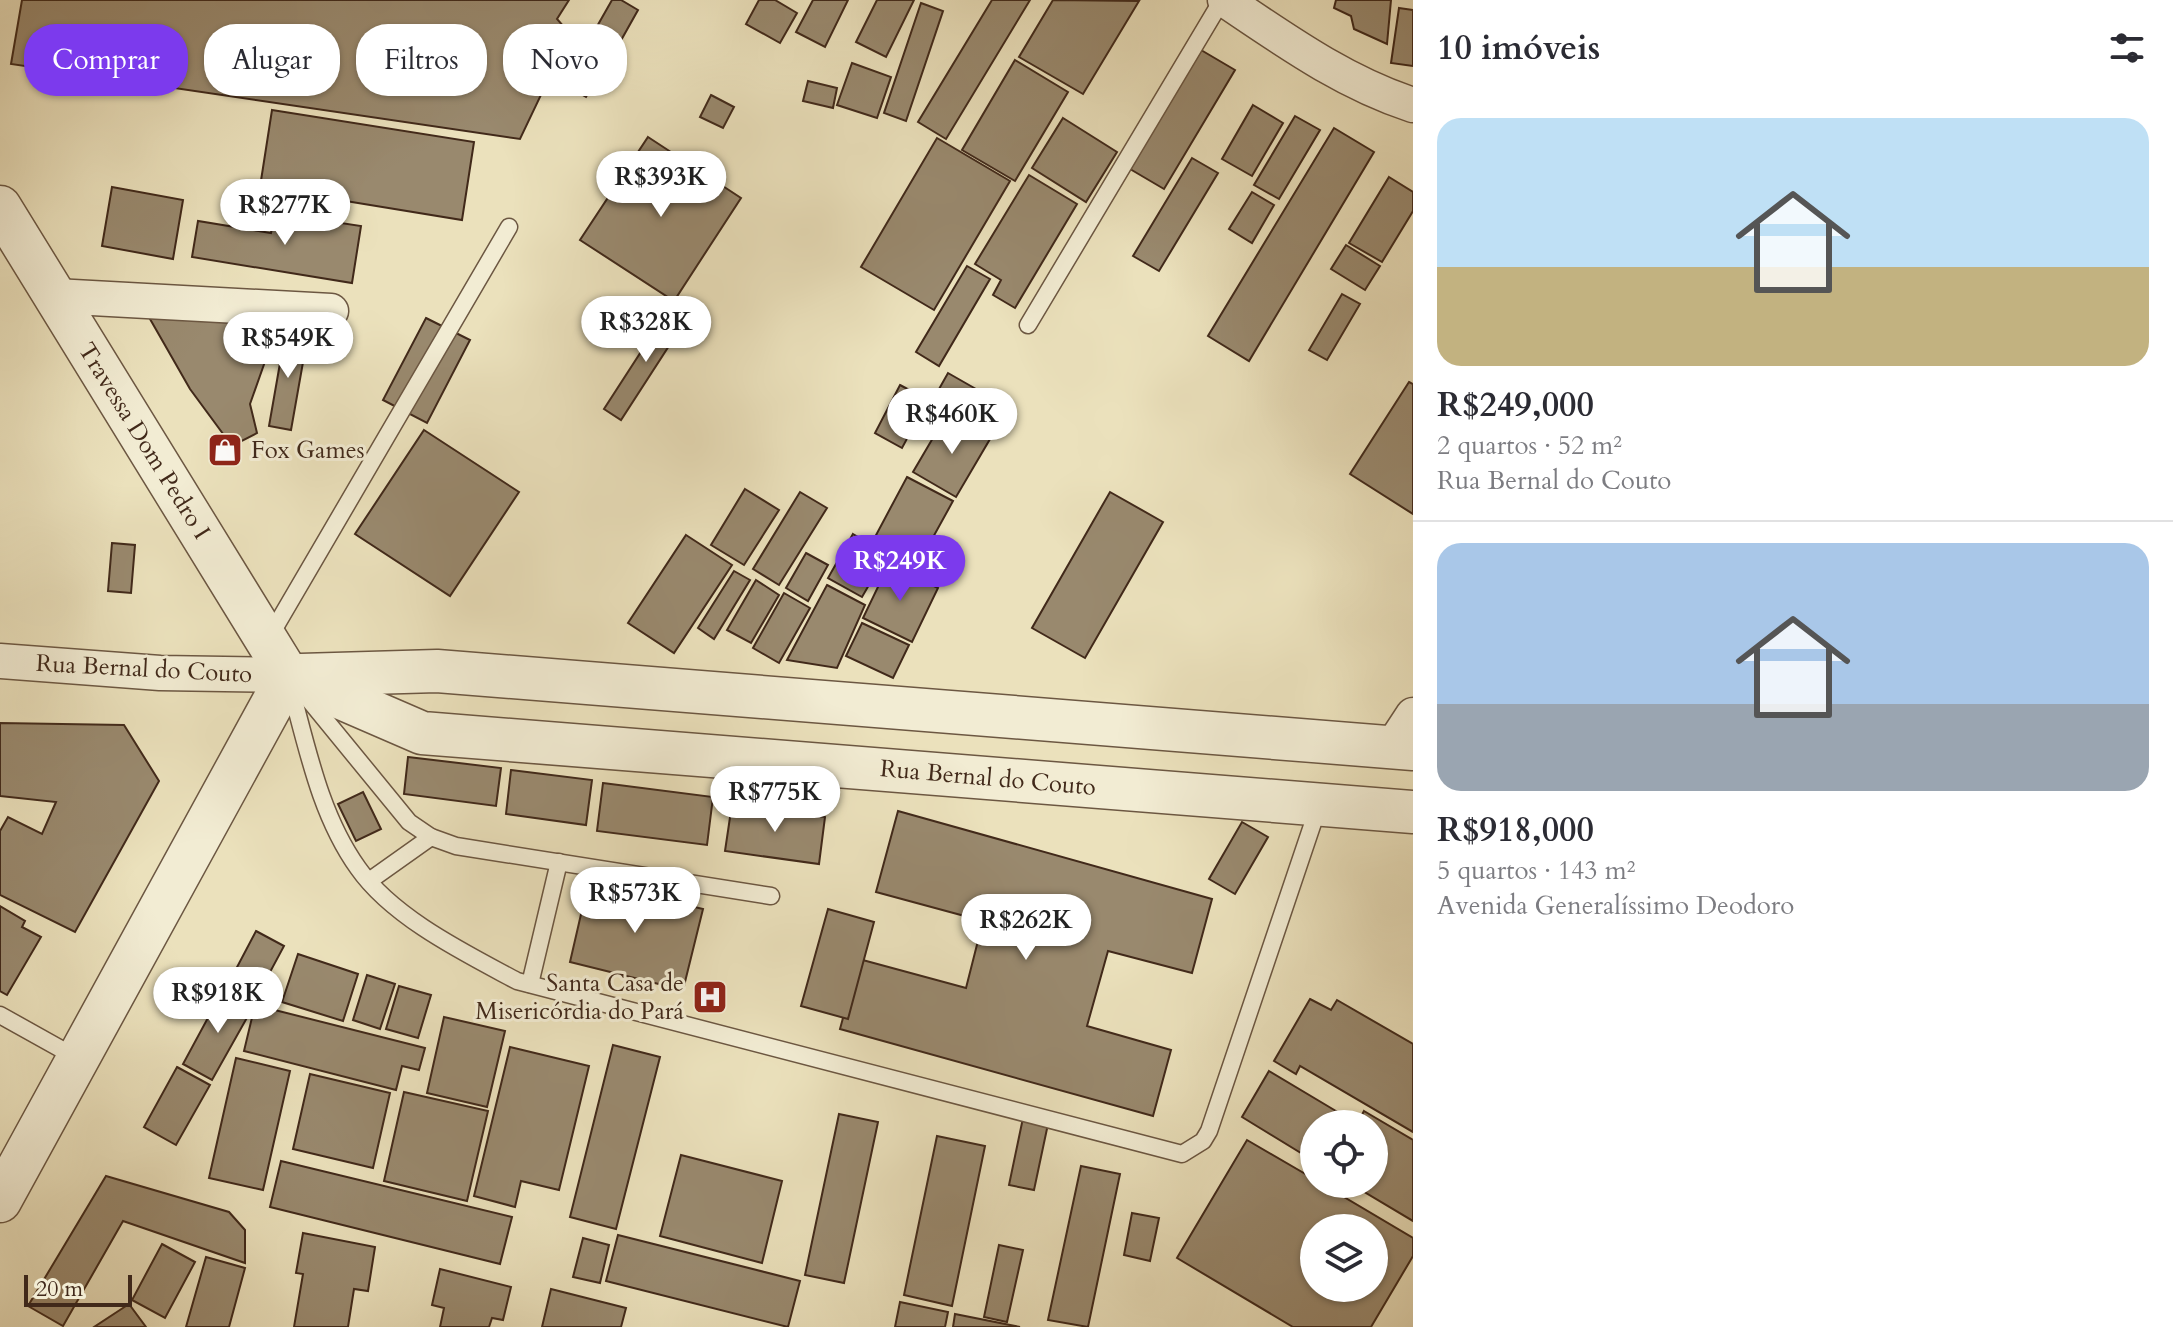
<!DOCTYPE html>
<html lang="pt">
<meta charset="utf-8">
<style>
:root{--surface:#fff;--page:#f2f2f3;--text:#2b2b33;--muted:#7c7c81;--line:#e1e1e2;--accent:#7c3aed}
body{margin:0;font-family:Cardo,serif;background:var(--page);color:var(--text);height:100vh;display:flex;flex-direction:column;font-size:30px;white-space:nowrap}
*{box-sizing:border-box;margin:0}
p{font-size:26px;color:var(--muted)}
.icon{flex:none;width:44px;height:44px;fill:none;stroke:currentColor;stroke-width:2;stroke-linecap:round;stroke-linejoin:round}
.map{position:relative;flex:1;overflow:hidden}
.side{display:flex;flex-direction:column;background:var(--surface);width:760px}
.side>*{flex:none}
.hud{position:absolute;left:24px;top:24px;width:760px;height:72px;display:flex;gap:16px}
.controls{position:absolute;left:1300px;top:1110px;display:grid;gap:16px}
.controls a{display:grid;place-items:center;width:88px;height:88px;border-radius:50%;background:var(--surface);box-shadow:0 2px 6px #0004;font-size:40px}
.scale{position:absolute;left:24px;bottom:20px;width:108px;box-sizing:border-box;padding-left:8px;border:4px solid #41291a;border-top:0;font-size:22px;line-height:28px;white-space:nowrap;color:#41291a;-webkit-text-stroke:6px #f2ecd3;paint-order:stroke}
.price{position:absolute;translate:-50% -68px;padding:0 18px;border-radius:28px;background:#fff;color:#222;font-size:26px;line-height:52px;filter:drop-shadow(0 2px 4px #0008)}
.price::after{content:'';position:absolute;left:50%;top:48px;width:24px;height:18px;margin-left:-12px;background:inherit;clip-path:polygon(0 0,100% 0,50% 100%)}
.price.current{background:var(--accent);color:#fff}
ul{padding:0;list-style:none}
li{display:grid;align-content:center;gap:16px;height:424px;padding:0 24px}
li+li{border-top:2px solid var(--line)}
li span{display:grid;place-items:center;height:248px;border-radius:24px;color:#555}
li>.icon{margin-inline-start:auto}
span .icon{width:144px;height:144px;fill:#fffc;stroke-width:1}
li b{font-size:34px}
h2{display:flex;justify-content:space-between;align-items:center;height:96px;padding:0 24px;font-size:34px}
.tag{padding:0 28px;border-radius:32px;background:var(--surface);box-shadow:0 2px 6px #0004;font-size:28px;line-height:72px}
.tag.current{background:var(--accent);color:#fff}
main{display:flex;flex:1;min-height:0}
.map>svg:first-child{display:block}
</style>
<main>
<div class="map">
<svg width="1413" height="1327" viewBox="0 0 1413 1327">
<rect width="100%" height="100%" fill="#ebe1bc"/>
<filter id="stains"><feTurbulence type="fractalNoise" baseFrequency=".0025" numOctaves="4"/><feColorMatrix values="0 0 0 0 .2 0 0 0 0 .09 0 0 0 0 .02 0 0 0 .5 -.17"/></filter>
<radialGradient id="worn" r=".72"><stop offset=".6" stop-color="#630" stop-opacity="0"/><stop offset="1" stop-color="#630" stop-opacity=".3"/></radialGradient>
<g fill="#99896e" stroke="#41291a" stroke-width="2" fill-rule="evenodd">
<polygon points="22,0 569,0 557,19 570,34 520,139 11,64"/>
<polygon points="612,0 621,0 638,10 615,51 591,37"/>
<polygon points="759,0 775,0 797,13 780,43 746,24"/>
<polygon points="813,0 848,0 825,47 796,32"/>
<polygon points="877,0 914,0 886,57 856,42"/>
<polygon points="992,0 1030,0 946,139 918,122"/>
<polygon points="1053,0 1139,1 1083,94 1019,57"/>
<polygon points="1336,0 1391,0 1387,44 1354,29 1351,16 1334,8"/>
<polygon points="921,3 943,11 906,121 884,113"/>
<polygon points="1399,8 1413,10 1413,66 1391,63"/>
<polygon points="577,37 610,56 586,97 553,78"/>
<polygon points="1201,50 1235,70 1164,189 1130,169"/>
<polygon points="1015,60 1068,92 1015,181 962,150"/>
<polygon points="852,63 891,77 877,118 837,105"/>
<polygon points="808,81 837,88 833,108 803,101"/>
<polygon points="711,95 734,107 723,128 700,117"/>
<polygon points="1253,105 1283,123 1252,176 1222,159"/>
<polygon points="272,110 474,142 462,220 260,187"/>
<polygon points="1295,116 1320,130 1279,199 1254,185"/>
<polygon points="1063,118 1117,152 1086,202 1032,168"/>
<polygon points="1334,128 1374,152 1249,361 1208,336"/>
<polygon points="648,137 741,198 674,301 580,240"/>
<polygon points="937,138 1010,181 934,310 861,267"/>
<polygon points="1192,158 1218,173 1159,271 1133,256"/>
<polygon points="1029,175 1077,204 1015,308 993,295 1001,280 975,264"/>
<polygon points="1389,177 1413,192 1413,211 1382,262 1349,243"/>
<polygon points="112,187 183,200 173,259 102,246"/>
<polygon points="1252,192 1274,205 1252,243 1229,229"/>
<polygon points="275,213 361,226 352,283 192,257 198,221 271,233"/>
<polygon points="1346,245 1380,266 1365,290 1331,269"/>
<polygon points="967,266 990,279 939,366 916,352"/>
<polygon points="1342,294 1360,304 1327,360 1309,350"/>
<polygon points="670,307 687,318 621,420 604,409"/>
<polygon points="146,312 253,312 268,353 250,404 257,433 232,446 190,389"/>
<polygon points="426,318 470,340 427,423 383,400"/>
<polygon points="286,329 308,334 291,430 269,426"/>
<polygon points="948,373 976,389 961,414 934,398"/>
<polygon points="1409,382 1413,384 1413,514 1350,474"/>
<polygon points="900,385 928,400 902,448 875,433"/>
<polygon points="947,414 990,439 956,497 913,472"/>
<polygon points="424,430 519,492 450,596 355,534"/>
<polygon points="907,477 953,501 915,570 891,557 896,548 875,537"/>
<polygon points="745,489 779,510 744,565 711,545"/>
<polygon points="800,492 827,508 779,585 753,569"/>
<polygon points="1110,492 1163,522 1085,658 1032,628"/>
<polygon points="853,534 887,554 862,597 828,578"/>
<polygon points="686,535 732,565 674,653 628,623"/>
<polygon points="112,543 135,545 131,593 108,591"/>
<polygon points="806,553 828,565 808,601 786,588"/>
<polygon points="889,564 938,588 912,642 863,618"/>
<polygon points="734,571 750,580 714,639 698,628"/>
<polygon points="756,580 779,595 751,643 727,630"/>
<polygon points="827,585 865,605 837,668 787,660"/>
<polygon points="784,593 810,608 779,663 753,648"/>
<polygon points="862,623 909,645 893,678 846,656"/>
<polygon points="0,723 124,725 159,781 75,932 0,895 0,831 8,817 42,834 56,802 0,796"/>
<polygon points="408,757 501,768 496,806 404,794"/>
<polygon points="511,770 592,780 586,825 506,814"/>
<polygon points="603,783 713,797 707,845 597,831"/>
<polygon points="363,792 381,829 356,841 338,804"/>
<polygon points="732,804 825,817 819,864 725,851"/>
<polygon points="898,811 1212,899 1192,973 1108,951 1087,1026 1171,1050 1153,1116 840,1029 859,959 966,988 983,921 876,892"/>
<polygon points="1242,822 1268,837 1235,894 1209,879"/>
<polygon points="577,879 703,909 683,990 570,962 585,897 573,894"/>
<polygon points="0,906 25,921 22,927 41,937 7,995 0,991"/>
<polygon points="828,909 874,922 848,1019 801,1006"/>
<polygon points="256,931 284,946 254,1002 226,988"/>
<polygon points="298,954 358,974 343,1021 282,1002"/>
<polygon points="367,975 395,984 380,1029 353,1020"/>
<polygon points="399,986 431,995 418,1038 386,1029"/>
<polygon points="223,990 253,1007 212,1080 183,1064"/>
<polygon points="1310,999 1331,1010 1337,1000 1413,1044 1413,1132 1300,1066 1296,1074 1274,1061"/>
<polygon points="255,1005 425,1048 419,1070 402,1066 396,1090 244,1051"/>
<polygon points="444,1017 505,1031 487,1107 427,1093"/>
<polygon points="613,1045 660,1057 616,1229 570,1217"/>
<polygon points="510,1047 589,1066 559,1190 521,1181 515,1207 474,1196"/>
<polygon points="236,1058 290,1071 263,1190 209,1178"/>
<polygon points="177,1067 210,1085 176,1145 144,1127"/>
<polygon points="1269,1071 1346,1117 1342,1124 1314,1124 1314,1161 1242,1117"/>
<polygon points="310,1074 390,1093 373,1168 293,1149"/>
<polygon points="404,1092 488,1111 467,1201 384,1181"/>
<polygon points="1364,1111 1413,1140 1413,1221 1351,1184 1374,1184 1374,1124 1357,1124"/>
<polygon points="839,1114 878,1122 844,1283 805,1275"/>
<polygon points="1023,1118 1048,1124 1034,1190 1009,1185"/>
<polygon points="937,1136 985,1146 952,1306 904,1295"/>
<path d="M1247,1140L1314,1179V1184H1322L1413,1238V1256L1371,1327H1293L1177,1258ZM1314,1228H1374V1288H1314Z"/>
<polygon points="681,1155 782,1181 762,1263 660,1236"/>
<polygon points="281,1161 512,1217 500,1264 270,1207"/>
<polygon points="1081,1166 1120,1174 1088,1327 1048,1320"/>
<polygon points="106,1176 229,1212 245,1230 245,1263 123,1221 63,1326 28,1306"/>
<polygon points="1132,1213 1159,1218 1150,1261 1124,1255"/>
<polygon points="303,1233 375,1247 368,1291 354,1289 348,1327 294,1327 303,1274 296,1273"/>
<polygon points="618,1235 800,1281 788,1327 606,1281"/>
<polygon points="583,1238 609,1245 600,1283 573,1277"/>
<polygon points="162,1244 195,1262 165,1318 132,1300"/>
<polygon points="999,1245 1023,1250 1007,1322 984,1317"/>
<polygon points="206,1257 245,1268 229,1327 186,1327"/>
<polygon points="440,1269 511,1287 503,1320 492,1318 489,1327 440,1327 444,1308 432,1305"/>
<polygon points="551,1289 626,1308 621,1327 542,1327"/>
<polygon points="900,1302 948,1312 945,1327 895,1327"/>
<polygon points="129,1304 146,1327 94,1327"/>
<polygon points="955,1314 1020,1327 953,1327"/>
</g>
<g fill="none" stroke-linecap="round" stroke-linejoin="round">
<g stroke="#6c5742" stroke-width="19">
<g id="service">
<polyline points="1028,325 1222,0"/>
<polyline points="270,636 509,227"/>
<path d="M290,685C307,747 320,815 358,868C393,918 465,953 517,981L1182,1154L1203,1141L1209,1131L1319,805"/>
<polyline points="305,695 409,822 431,837 456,846 771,896"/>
<polyline points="369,881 431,837"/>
<polyline points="530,984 559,862"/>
<polyline points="0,1015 77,1058"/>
</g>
</g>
<g stroke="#6c5742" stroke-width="37">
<g id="minor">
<path d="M1225,0C1286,41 1343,82 1413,105"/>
<polyline points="55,296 331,311"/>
<polyline points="0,661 160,673 288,675"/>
<polyline points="1392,747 1413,715"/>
</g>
</g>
<g stroke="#6c5742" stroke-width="45">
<g id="tertiary">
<polyline points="0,207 288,675"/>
<polyline points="288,675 422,733 1413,812"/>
<polyline points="301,675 437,671 1413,749"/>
<polyline points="0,1201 288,675"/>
</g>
</g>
<use href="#service" stroke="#f2ecd3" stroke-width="16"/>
<use href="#minor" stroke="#f2ecd3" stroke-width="34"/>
<use href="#tertiary" stroke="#f2ecd3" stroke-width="42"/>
</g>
<defs>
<g id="shop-square" transform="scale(1.8)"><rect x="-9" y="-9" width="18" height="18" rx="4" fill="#8f2418" stroke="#f2ecd3"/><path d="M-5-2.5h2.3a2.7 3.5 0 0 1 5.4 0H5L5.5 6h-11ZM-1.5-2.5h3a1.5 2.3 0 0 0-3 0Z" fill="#fff"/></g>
<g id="hospital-square" transform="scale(1.8)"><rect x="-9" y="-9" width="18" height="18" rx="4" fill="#8f2418" stroke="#f2ecd3"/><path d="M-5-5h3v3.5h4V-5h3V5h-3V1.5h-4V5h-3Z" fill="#fff"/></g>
</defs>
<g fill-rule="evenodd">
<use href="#shop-square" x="225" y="450"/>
<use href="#hospital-square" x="710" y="997"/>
</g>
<g text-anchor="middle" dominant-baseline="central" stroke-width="6" stroke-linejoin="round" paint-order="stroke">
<g font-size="24" fill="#41291a" stroke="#f2ecd3">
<text transform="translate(144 441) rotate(58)">Travessa Dom Pedro I</text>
<text transform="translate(144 669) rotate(3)">Rua Bernal do Couto</text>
<text transform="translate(988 778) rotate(5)">Rua Bernal do Couto</text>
</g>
<g font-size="24" fill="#41291a" stroke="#f2ecd3" text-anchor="start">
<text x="251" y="450">Fox Games</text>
<text x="684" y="983" text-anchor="end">Santa Casa de<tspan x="684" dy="28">Misericórdia do Pará</tspan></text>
</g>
</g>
<rect width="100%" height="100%" filter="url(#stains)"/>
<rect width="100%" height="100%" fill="url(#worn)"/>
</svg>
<div class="controls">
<a><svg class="icon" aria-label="locate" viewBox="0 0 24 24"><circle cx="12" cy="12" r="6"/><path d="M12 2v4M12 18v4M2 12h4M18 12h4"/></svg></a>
<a><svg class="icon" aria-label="layers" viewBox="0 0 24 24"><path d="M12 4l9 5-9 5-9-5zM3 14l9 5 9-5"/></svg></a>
</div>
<div class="scale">20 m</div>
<b class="price" style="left:661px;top:219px">R$393K</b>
<b class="price" style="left:285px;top:247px">R$277K</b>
<b class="price" style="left:646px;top:364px">R$328K</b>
<b class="price" style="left:288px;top:380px">R$549K</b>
<b class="price" style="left:952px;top:456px">R$460K</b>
<b class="price current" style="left:900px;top:603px">R$249K</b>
<b class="price" style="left:775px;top:834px">R$775K</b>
<b class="price" style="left:635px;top:935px">R$573K</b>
<b class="price" style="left:1026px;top:962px">R$262K</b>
<b class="price" style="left:218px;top:1035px">R$918K</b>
<div class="hud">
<a class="tag current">Comprar</a>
<a class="tag">Alugar</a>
<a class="tag">Filtros</a>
<a class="tag">Novo</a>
</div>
</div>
<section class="side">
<h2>10 imóveis<svg class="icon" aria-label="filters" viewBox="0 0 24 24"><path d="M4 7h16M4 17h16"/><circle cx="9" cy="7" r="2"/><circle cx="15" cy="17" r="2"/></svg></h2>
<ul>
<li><span style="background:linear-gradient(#bfe0f5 60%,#c2b280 0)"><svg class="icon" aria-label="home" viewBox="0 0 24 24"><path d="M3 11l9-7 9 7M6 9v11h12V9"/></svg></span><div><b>R$249,000</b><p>2 quartos · 52 m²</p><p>Rua Bernal do Couto</p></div></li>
<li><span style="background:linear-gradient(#a9c7e8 65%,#9aa5b1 0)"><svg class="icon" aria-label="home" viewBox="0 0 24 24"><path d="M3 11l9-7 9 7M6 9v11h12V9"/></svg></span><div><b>R$918,000</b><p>5 quartos · 143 m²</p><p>Avenida Generalíssimo Deodoro</p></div></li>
</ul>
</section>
</main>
